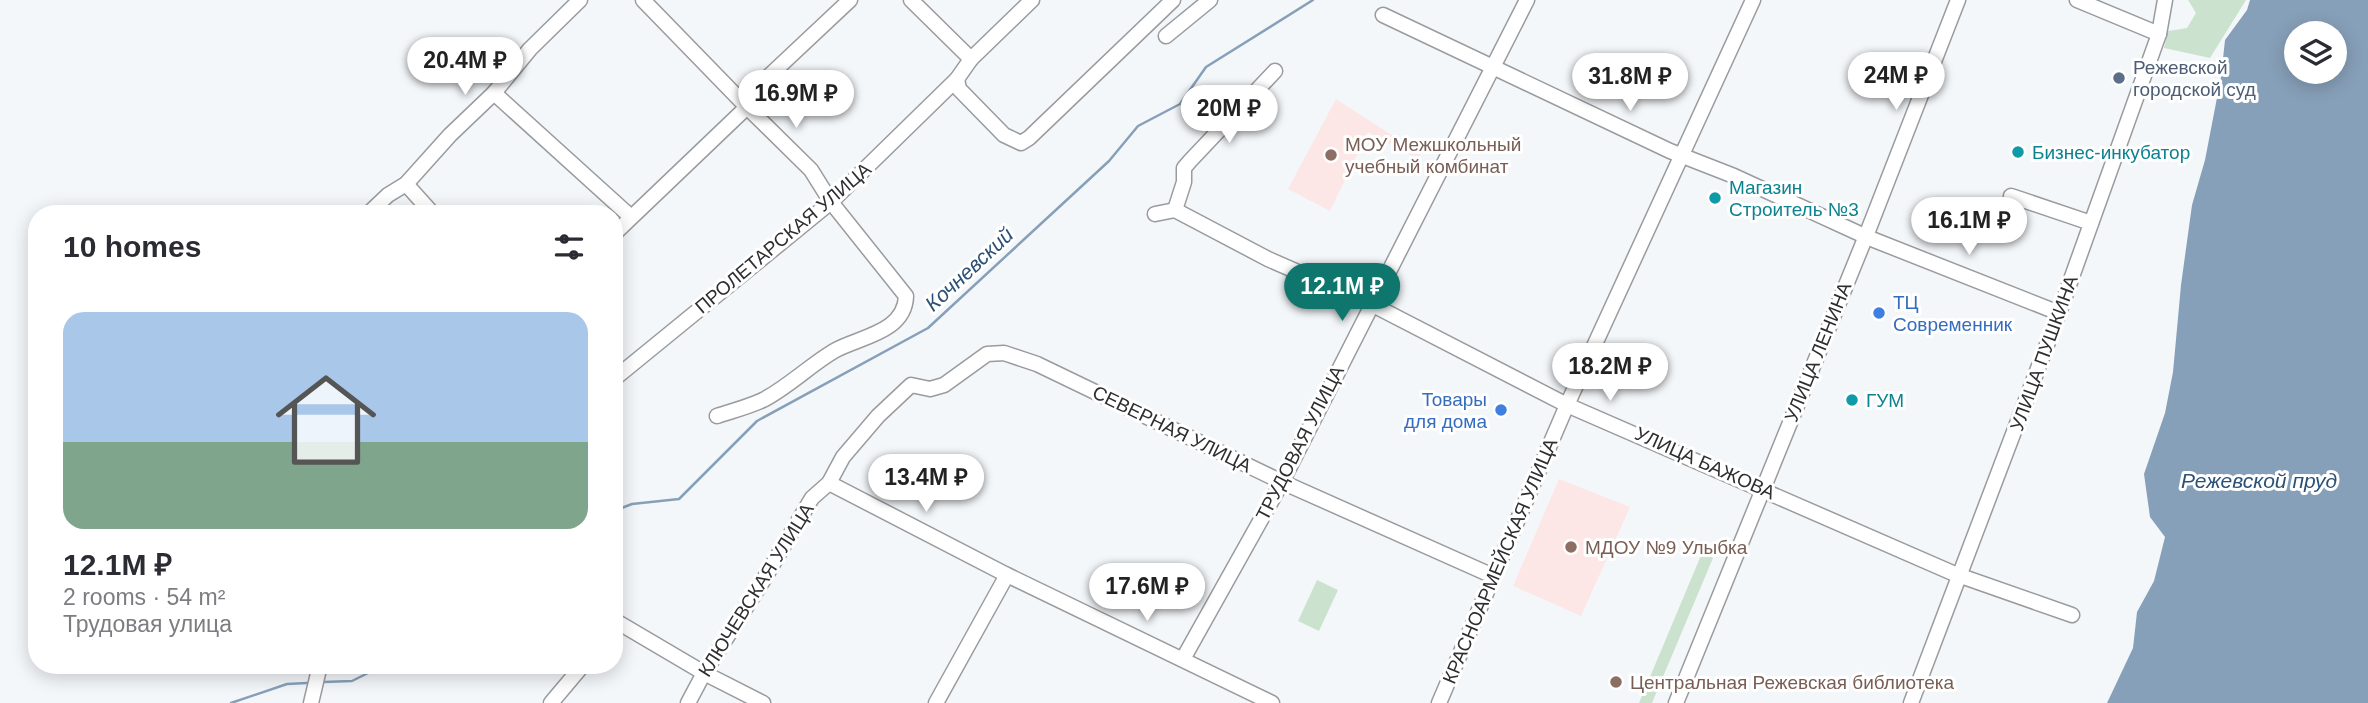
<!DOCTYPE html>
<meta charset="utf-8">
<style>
:root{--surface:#fff;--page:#f7f7f7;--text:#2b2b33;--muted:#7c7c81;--accent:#0f766e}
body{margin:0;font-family:Helvetica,sans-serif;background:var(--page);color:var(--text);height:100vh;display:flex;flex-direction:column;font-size:26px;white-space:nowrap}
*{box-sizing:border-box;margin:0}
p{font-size:23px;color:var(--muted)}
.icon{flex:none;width:38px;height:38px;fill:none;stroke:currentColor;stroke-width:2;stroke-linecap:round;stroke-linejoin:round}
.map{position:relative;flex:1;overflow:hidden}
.details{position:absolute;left:28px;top:205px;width:595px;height:469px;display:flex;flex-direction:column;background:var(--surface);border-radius:28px;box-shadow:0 4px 18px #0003}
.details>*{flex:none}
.tools{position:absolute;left:2284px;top:21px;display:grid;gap:14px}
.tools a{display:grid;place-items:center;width:63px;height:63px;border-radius:50%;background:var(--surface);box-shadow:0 4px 18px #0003;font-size:35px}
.price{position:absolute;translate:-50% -60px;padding:0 16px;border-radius:24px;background:#fff;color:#222;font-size:23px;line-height:46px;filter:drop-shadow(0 2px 4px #0008)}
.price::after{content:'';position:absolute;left:50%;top:42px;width:21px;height:16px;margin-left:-10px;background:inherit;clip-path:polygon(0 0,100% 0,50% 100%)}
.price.selected{background:var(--accent);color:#fff}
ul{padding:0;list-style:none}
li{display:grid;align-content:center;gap:14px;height:371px;padding:0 35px}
li span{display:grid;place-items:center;height:217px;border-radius:21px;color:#555}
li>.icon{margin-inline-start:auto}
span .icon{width:126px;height:126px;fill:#fffc;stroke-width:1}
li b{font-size:30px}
h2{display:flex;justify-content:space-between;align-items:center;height:84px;padding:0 35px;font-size:30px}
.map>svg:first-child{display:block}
</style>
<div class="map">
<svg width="2368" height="703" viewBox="0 0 2368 703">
<rect width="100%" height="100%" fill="#f4f7fa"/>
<g fill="#fce7e6">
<polygon points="1336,99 1421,154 1418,159 1368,132 1330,211 1288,189"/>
<polygon points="1559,479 1630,507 1581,616 1513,586"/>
</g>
<g fill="#cbe3ce">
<polygon points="2188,0 2246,0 2210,58 2164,48 2168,31 2187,28 2196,13"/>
<polygon points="1702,553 1713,558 1652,703 1639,703"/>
<polygon points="1317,580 1338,590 1319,631 1298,621"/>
</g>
<path fill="#87a0b9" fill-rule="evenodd" d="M2250,0H2368V703H2107L2133,648L2137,612L2154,581L2165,537L2150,517L2144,474L2165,413L2173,372L2181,285L2192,205L2205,160L2221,77L2225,40L2247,10ZM2296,33H2334V72H2296Z"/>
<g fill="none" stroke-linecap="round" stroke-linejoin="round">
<g stroke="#87a0b9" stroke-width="2.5">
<polyline points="614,511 632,504 679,499 757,421 928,328 1109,161 1138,126 1180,104 1206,67 1313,0"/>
<polyline points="323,682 352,681 384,665"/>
<polyline points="231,703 287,684 307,683"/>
</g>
<g stroke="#999b9e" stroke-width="17">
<g id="minor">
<path d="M643,0L747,107L811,170L831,202L906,296C905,333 858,337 834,351C809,366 788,387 763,400C748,407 732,411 717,416"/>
<polyline points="911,0 971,59"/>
<polyline points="2077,0 2159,34"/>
<polyline points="1383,15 1670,151 1734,176 1869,238 2059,313"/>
<polyline points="1166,36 1210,0"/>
<polyline points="957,79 959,89 1004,135 1021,143 1029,138 1173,0"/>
<polyline points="494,93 631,217"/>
<polyline points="406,184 433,214"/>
<polyline points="2011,196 2091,223"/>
<polyline points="1175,210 1184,182 1184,168 1190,161 1275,71"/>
<polyline points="368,214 388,195 406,184 450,135 494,93 530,49 580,0"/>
<polyline points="1155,214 1175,210 1268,259 1371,304 1567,405 1955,574 2072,615"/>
<polyline points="614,234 747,107 752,92 850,0"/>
<polyline points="614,379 831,202 957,79 971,59 1032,0"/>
<polyline points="829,483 1007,575 1272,703"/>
<polyline points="614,620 704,673 763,703"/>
<polyline points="1183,659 1282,482 1527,0"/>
<polyline points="311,703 320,665"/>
<polyline points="551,703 583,665"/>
<polyline points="688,703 704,673 764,579 812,498 829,483 843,457 878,416 911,385 930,389 944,385 987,354 1004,353 1037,364 1282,482 1493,576"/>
<polyline points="936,703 1007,575"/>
<polyline points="1439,703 1567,405 1753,0"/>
<polyline points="1676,703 1866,236 1958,0"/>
<polyline points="1911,703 2059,313 2159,34 2165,0"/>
</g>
</g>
<use href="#minor" stroke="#fff" stroke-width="14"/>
</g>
<circle fill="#5c6f8a" stroke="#fff" stroke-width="2.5" cx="2119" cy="78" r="7"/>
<g fill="#0f9aa8" stroke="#fff" stroke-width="2.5">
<circle cx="2018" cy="152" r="7"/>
<circle cx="1715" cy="198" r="7"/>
<circle cx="1852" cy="400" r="7"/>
</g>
<g fill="#8d6e63" stroke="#fff" stroke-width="2.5">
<circle cx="1331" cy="155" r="7"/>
<circle cx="1571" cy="547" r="7"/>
<circle cx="1616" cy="682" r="7"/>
</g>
<g fill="#3f7fe0" stroke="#fff" stroke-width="2.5">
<circle cx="1879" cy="313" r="7"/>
<circle cx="1501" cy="410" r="7"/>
</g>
<g text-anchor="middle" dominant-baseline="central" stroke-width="6" stroke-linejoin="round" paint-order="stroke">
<g font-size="19" fill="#4e5e75" stroke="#fff" text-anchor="start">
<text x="2133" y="67">Режевской<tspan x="2133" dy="22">городской суд</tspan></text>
</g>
<g font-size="19" fill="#785e54" stroke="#fff" text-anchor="start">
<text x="1345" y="144">МОУ Межшкольный<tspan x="1345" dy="22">учебный комбинат</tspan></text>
<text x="1585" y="547">МДОУ №9 Улыбка</text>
<text x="1630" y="682">Центральная Режевская библиотека</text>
</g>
<g font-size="19" fill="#0d838f" stroke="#fff" text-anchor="start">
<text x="2032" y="152">Бизнес-инкубатор</text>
<text x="1729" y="187">Магазин<tspan x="1729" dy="22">Строитель №3</tspan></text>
<text x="1866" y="400">ГУМ</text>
</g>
<g font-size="19" fill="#2e2e30" stroke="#fff">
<text transform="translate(783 238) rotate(-40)">ПРОЛЕТАРСКАЯ УЛИЦА</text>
<text transform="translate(1818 352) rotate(-68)">УЛИЦА ЛЕНИНА</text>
<text transform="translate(2044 353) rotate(-70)">УЛИЦА ПУШКИНА</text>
<text transform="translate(1172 429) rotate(26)">СЕВЕРНАЯ УЛИЦА</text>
<text transform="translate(1300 443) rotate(-63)">ТРУДОВАЯ УЛИЦА</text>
<text transform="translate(1705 463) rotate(24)">УЛИЦА БАЖОВА</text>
<text transform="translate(1500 561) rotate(-67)">КРАСНОАРМЕЙСКАЯ УЛИЦА</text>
<text transform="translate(756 590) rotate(-58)">КЛЮЧЕВСКАЯ УЛИЦА</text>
</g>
<g font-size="19" fill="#366cbe" stroke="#fff" text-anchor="start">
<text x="1893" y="302">ТЦ<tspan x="1893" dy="22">Современник</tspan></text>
<text x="1487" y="399" text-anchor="end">Товары<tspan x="1487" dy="22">для дома</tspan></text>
</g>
<g font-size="21" font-style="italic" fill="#2b5176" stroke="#fff">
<text transform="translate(969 269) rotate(-43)">Кочневский</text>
<text x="2259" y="480">Режевской пруд</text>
</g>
</g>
</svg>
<div class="tools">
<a><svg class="icon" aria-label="layers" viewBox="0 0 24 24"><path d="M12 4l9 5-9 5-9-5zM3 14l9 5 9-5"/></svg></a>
</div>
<b class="price" style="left:465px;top:97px">20.4M ₽</b>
<b class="price" style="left:1896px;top:112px">24M ₽</b>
<b class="price" style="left:1630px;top:113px">31.8M ₽</b>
<b class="price" style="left:796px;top:130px">16.9M ₽</b>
<b class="price" style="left:1229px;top:145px">20M ₽</b>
<b class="price" style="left:1969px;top:257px">16.1M ₽</b>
<b class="price selected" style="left:1342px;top:323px">12.1M ₽</b>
<b class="price" style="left:1610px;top:403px">18.2M ₽</b>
<b class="price" style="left:926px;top:514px">13.4M ₽</b>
<b class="price" style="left:1147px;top:623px">17.6M ₽</b>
<section class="details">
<h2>10 homes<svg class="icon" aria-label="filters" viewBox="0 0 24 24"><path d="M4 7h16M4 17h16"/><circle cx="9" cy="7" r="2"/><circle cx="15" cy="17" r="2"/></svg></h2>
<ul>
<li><span style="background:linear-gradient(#a9c7e8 60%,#7fa58c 0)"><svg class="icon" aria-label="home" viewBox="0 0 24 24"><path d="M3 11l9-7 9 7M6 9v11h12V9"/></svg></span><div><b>12.1M ₽</b><p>2 rooms · 54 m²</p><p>Трудовая улица</p></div></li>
</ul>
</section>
</div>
